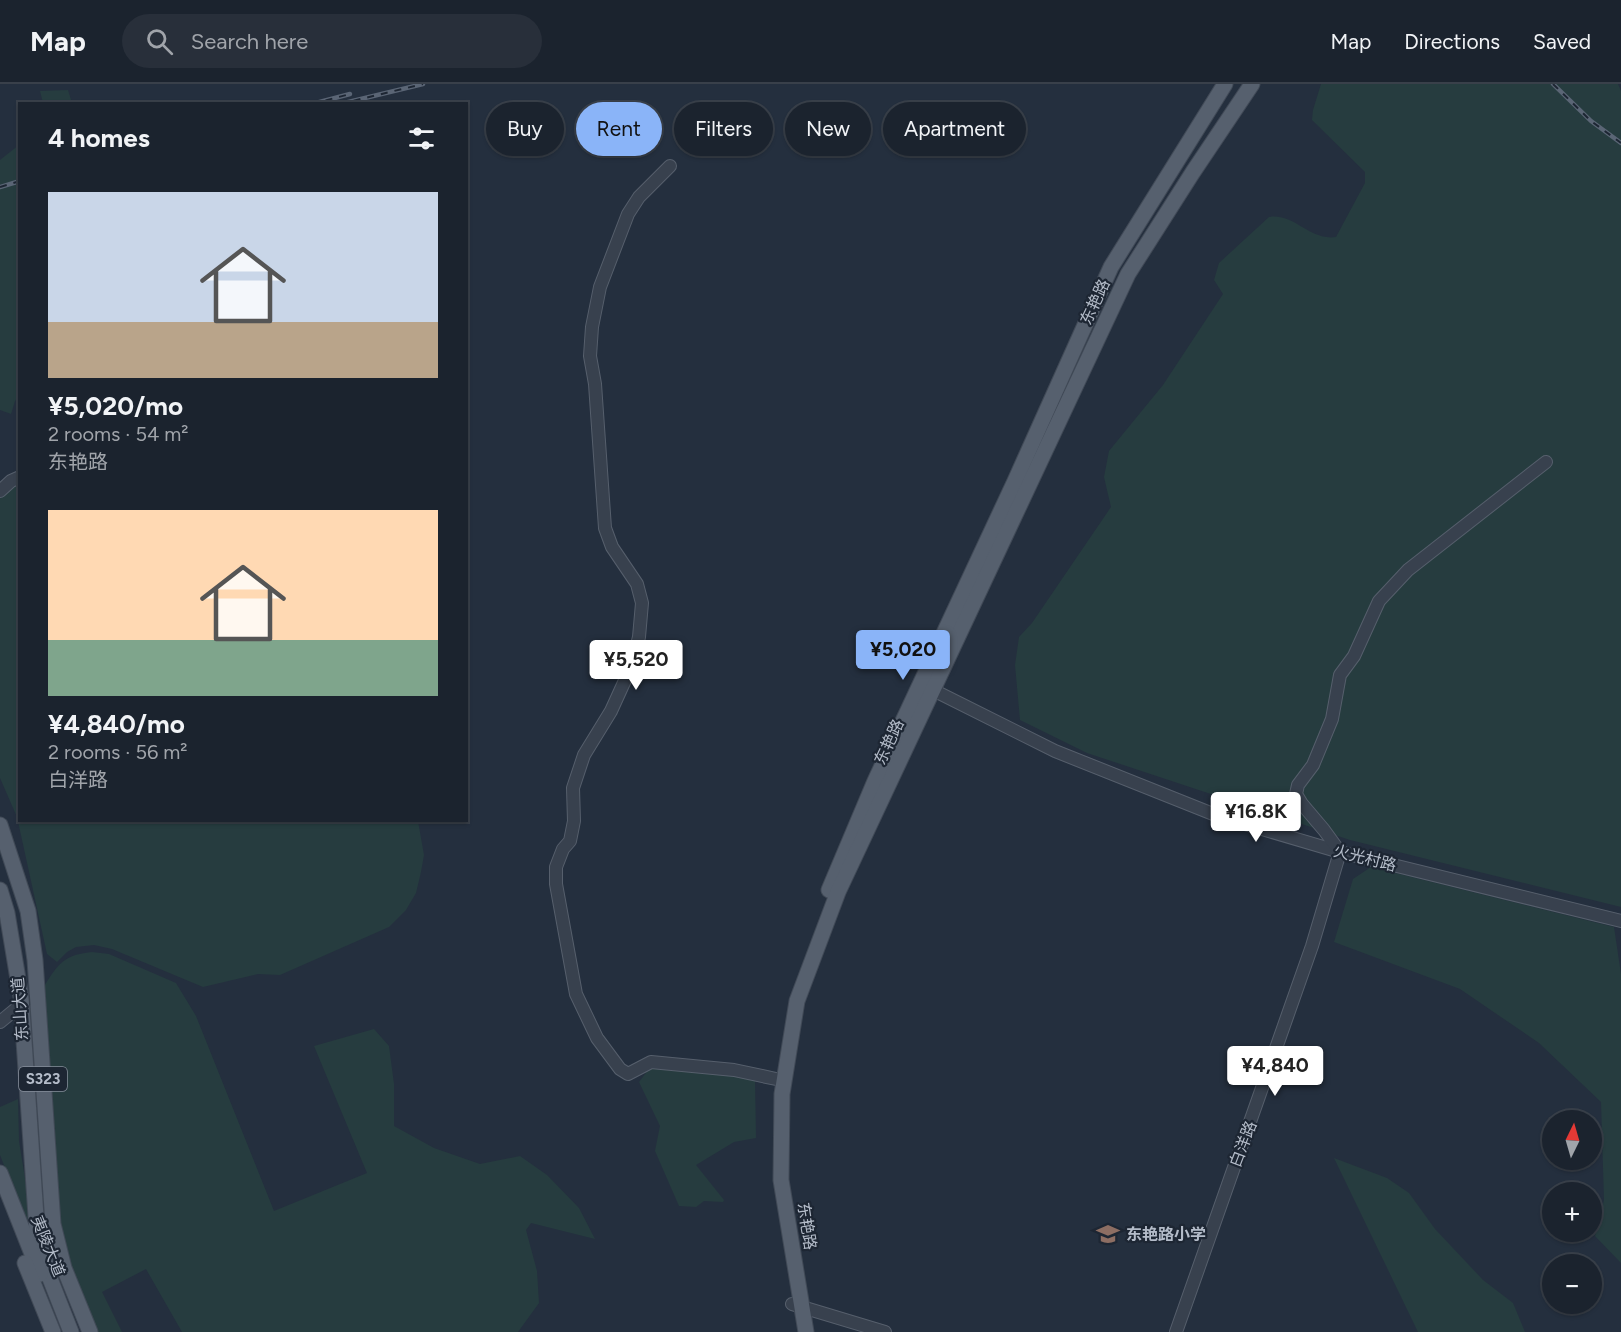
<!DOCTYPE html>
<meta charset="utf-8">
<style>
:root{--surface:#1b232e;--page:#282f3a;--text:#f1f3f6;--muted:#a0a4aa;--line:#39404a;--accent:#8ab4f8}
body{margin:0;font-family:Figtree,"Noto Sans SC",sans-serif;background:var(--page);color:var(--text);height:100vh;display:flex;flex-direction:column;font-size:22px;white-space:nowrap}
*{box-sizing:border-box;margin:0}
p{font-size:20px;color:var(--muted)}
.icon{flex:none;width:33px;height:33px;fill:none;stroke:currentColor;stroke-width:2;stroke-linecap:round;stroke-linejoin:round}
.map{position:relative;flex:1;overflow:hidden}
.side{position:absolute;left:18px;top:18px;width:450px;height:720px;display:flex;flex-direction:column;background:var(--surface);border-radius:0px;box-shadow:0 2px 4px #0004,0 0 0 2px var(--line)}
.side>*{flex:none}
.banner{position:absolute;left:486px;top:18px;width:570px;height:54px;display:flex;gap:12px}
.needle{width:39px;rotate:5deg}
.fabs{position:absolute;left:1542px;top:1026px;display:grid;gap:12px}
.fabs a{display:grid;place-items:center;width:60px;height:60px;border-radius:50%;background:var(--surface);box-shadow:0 2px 4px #0004,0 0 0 2px var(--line);font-size:30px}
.price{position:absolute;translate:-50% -51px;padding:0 14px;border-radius:6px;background:#fff;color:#222;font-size:20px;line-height:39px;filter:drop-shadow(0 2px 3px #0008)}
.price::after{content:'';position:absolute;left:50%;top:36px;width:18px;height:14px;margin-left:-9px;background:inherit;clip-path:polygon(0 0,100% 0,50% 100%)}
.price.active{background:var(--accent);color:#111}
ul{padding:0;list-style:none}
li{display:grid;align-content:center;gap:12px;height:318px;padding:0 30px}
li span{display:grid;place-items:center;height:186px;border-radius:0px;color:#555}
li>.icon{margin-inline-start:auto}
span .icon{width:108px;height:108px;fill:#fffc;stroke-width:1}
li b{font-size:26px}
h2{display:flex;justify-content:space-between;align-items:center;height:72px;padding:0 30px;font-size:26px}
.pill{padding:0 21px;border-radius:27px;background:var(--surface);box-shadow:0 2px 4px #0004,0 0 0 2px var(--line);font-size:21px;line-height:54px}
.pill.active{background:var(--accent);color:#111}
header{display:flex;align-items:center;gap:36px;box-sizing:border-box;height:84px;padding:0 30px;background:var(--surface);border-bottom:2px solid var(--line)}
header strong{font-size:28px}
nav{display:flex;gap:33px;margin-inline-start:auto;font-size:21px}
.search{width:420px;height:54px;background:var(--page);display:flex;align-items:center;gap:15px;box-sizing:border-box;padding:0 21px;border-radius:33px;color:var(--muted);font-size:22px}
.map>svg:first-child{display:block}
</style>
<header>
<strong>Map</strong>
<div class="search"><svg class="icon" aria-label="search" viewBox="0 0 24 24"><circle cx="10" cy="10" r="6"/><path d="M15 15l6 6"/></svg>Search here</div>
<nav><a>Map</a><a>Directions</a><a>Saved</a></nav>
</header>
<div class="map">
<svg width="1621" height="1248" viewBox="0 0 1621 1248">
<rect width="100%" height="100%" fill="#242f3e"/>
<g fill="#263c3f">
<path d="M1321,0H1618L1621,7V823L1350,756L1087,669L1020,636L1015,581L1019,553L1032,539L1111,423L1104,393L1109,367L1163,301L1223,210L1214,196L1219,179L1269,133C1295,129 1309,157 1336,153L1365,99V88L1312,36L1313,26Z"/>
<polygon points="68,6 72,19 43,19 40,7"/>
<polygon points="19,61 20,311 15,317 11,330 0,326 0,76"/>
<polygon points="19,393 20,736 418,737 424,771 421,788 416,809 406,826 389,843 280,891 258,890 203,903 112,865 94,861 76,863 67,868 57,878 47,870 17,733 0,694 0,407"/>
<polygon points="1371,783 1614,843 1621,890 1621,1179 1595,1152 1604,1116 1601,1018 1539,959 1460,905 1334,858 1353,795"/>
<path d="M92,868L109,870L176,899L196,932L274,1127L367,1089L314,962L374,945L389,962L394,1000V1042L434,1064L480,1080L520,1072L547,1091L579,1124L595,1155L531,1139L526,1146L537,1187L539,1219L518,1248H182L146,1185L102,1208L122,1248H96L71,1186L56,1140L39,910C56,885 59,871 92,868Z"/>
<polygon points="652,981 755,995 756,1054 734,1058 696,1081 724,1116 723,1118 704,1117 696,1123 679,1122 655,1067 660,1042 639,998"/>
<polygon points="18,1015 19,1057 36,1163 0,1071 0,1023"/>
<polygon points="1334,1074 1387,1094 1409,1109 1435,1145 1483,1196 1513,1219 1525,1248 1418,1248"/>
</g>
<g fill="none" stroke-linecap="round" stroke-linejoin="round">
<g stroke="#565f6c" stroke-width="14">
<g id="minor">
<polyline points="670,82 639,113 628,130 600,203 592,243 590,272 595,300 605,444 612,463 637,500 642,519 639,553 632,581 611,627 584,671 573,704 574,737 570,757 563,765 556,783 556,800 576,910 597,954 620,985 628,990 651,978 734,986 776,995"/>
<polyline points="0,407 11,397 20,393"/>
<polyline points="927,603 1055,667 1218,732 1340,768 1621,837"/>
<polyline points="0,938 27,916"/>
<polyline points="792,1220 885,1248"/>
<polyline points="1176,1248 1312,862 1340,768 1324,746 1302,720 1296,710 1298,701 1313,681 1332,635 1340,591 1354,572 1379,517 1408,486 1546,378"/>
</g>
</g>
<g stroke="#414a57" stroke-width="17">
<g id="major">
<polyline points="0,741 28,827 35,876 53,1140 64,1184 90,1248"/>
<polyline points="0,806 7,829 21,913 37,1147 49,1192 71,1248"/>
<polyline points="829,806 875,697 1015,397 1111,183 1225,0"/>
<polyline points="0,1089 40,1190"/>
<polyline points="25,1179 53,1248"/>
<polyline points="806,1248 781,1096 782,1010 797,917 838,808 1128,190 1193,88 1252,0"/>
</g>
</g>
<use href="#minor" stroke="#38414e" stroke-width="12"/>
<use href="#major" stroke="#56606e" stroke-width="15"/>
<g stroke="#5a6575" stroke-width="4.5">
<g id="rail">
<polyline points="1553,0 1591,37 1621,59"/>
<polyline points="312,20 350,10"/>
<polyline points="340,20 423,0"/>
<polyline points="0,103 20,97"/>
</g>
</g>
<use href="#rail" stroke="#1d2633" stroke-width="2" stroke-dasharray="7" stroke-linecap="butt"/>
</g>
<defs>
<g id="school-bare" transform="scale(1.8)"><path d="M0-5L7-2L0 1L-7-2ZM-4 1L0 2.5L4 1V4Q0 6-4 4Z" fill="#8d6e63" stroke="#1d2633" stroke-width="2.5" paint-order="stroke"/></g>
</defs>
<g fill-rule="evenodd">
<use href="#school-bare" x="1108" y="1150"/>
</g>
<g text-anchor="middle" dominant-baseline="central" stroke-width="4.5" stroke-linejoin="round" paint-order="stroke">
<rect fill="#1d2633" stroke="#878f9c" stroke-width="1.5" x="19" y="983" width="48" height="24" rx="4.5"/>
<g font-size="15" font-weight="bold" fill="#b4bcc9">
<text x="43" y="995">S323</text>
</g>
<g font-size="16" fill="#b4bcc9" stroke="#1d2633">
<text transform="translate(1095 218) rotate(-65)">东艳路</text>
<text transform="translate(889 658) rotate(-65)">东艳路</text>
<text transform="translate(1365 774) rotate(14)">火光村路</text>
<text transform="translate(20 925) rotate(-94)">东山大道</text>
<text transform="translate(1243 1060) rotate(-69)">白洋路</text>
<text transform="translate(807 1142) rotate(81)">东艳路</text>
<text transform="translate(48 1162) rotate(68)">夷陵大道</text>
</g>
<g font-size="16" font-weight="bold" fill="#b4bcc9" stroke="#1d2633" text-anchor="start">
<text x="1126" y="1150">东艳路小学</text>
</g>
</g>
</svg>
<div class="fabs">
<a><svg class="needle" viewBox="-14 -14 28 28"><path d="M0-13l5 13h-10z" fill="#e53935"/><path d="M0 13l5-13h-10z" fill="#a0a4aa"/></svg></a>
<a>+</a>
<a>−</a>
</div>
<b class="price active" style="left:903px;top:597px">¥5,020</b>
<b class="price" style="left:636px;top:607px">¥5,520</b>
<b class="price" style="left:1256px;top:759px">¥16.8K</b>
<b class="price" style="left:1275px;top:1013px">¥4,840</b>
<div class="banner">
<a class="pill">Buy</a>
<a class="pill active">Rent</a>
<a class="pill">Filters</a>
<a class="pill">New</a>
<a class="pill">Apartment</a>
</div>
<section class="side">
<h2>4 homes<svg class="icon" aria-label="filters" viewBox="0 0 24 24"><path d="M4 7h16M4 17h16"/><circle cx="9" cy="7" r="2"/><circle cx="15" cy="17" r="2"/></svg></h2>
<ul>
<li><span style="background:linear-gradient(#c9d6e8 70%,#b9a48a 0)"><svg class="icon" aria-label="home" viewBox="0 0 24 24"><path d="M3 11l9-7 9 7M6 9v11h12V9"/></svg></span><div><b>¥5,020/mo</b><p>2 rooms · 54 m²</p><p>东艳路</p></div></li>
<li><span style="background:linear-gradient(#ffd9b3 70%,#7fa58c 0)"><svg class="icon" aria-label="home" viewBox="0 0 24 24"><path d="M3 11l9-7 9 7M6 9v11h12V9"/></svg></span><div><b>¥4,840/mo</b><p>2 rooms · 56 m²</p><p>白洋路</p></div></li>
</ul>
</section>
</div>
